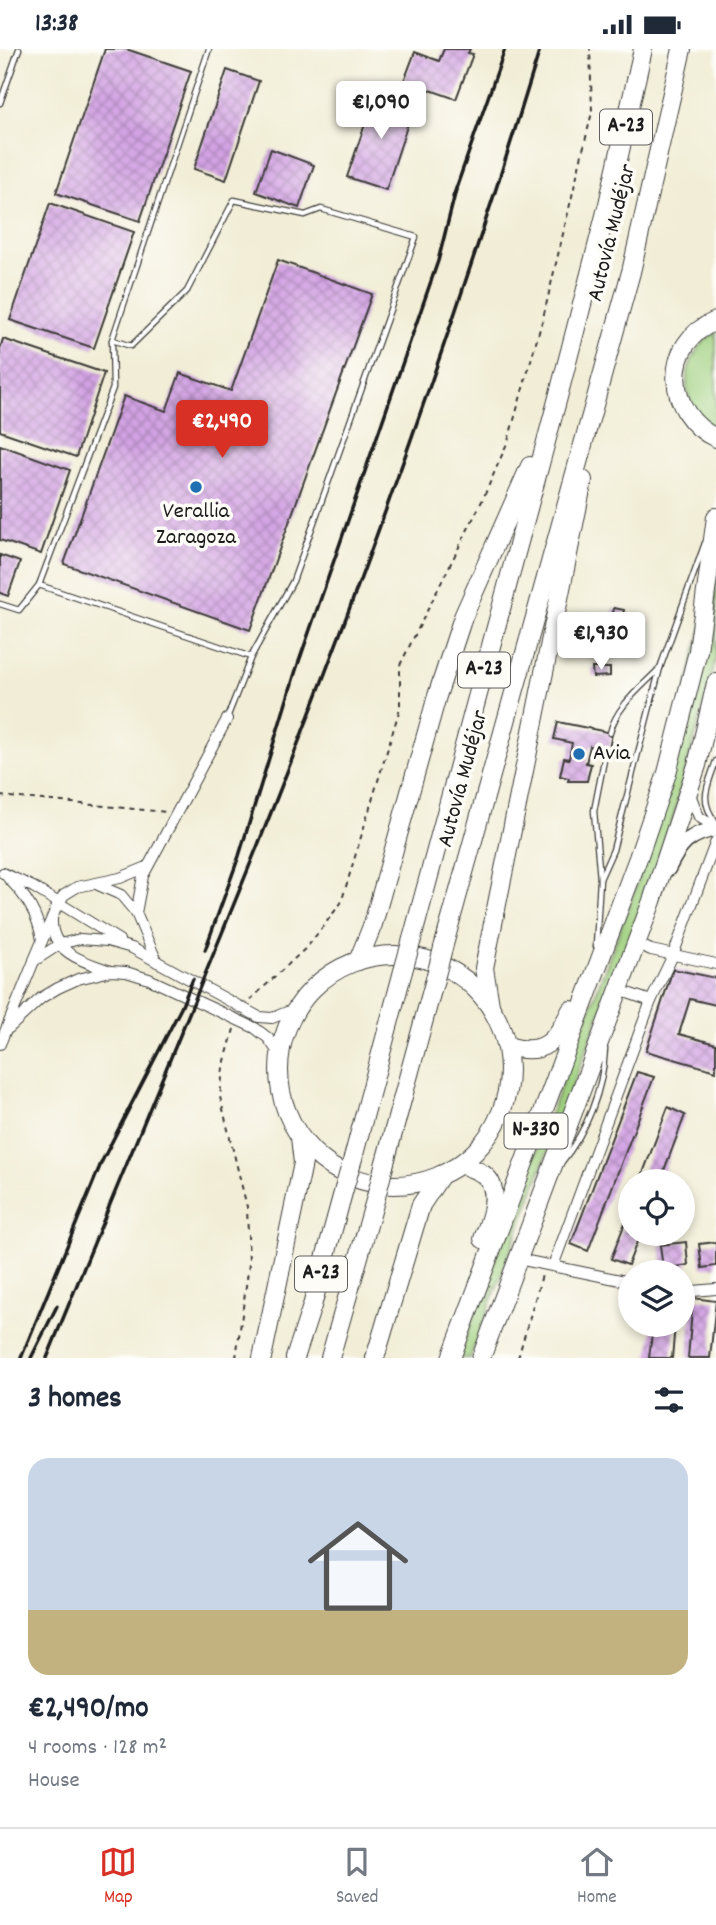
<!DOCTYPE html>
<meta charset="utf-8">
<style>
:root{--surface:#fff;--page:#f6f6f7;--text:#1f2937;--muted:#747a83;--line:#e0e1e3;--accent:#d93025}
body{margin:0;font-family:Dekko,sans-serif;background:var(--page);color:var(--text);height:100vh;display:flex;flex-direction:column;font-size:26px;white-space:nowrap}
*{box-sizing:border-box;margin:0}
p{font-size:23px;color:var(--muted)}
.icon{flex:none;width:38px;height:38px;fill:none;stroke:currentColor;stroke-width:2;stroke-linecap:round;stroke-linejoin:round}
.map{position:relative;height:1309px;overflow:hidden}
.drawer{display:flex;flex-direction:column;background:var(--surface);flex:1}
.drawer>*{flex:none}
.controls{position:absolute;left:618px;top:1120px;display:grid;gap:14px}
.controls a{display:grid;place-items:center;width:77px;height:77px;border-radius:50%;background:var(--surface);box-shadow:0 4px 10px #0003;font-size:35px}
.price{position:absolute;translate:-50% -60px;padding:0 16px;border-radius:7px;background:#fff;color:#222;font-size:23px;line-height:46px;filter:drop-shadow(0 2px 4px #0008)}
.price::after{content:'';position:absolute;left:50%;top:42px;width:21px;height:16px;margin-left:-10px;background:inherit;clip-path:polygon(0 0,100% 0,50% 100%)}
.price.active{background:var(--accent);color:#fff}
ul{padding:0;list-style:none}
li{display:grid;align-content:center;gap:14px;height:371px;padding:0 28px}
li span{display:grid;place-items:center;height:217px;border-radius:21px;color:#555}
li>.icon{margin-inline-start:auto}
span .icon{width:126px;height:126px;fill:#fffc;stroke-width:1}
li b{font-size:30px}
h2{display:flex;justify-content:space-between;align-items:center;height:84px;padding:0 28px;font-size:30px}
.status{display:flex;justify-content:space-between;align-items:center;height:49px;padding:0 35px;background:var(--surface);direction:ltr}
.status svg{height:19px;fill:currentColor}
.menu{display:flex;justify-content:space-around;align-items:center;height:98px;border-top:2px solid var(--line);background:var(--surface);font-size:19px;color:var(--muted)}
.menu a{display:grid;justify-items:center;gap:4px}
.menu .active{color:var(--accent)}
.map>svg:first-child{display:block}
</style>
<div class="status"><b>13:38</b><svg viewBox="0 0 49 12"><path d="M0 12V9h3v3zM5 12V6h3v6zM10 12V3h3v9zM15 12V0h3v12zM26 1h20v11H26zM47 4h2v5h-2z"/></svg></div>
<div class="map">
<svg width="716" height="1309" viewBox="0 0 716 1309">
<defs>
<pattern id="building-cross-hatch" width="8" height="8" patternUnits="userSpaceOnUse" patternTransform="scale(1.75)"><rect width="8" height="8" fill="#d3a3e4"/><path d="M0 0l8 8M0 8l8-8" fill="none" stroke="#aa84b8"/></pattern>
</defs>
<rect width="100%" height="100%" fill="#fdfcf7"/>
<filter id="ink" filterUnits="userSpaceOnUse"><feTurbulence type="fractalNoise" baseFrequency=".0143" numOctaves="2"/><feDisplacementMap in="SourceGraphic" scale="14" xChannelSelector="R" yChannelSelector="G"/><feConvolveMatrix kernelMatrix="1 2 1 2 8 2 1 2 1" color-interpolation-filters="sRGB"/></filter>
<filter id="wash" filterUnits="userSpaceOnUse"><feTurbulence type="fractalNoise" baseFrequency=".00686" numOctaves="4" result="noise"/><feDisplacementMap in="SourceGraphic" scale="28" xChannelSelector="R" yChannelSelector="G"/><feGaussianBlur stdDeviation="1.57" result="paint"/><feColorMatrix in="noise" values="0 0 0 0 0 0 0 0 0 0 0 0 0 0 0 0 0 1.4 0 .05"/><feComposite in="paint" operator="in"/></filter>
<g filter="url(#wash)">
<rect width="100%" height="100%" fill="#f1edd6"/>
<g fill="#9fd07f" stroke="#5e764e" stroke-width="2">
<path d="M716,283V378C673,358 681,305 716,283Z"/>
<polygon points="716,523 716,606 713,622 663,805 602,959 470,1309 458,1309 636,838"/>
</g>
<g id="blocks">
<g fill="url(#building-cross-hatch)">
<polygon points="105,0 126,0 191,22 140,172 56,144"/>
<polygon points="444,0 470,0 468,4 473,5 456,50 404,32 415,3 439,12"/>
<polygon points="227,21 259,32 226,131 194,120"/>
<polygon points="376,43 414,56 386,141 347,128"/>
<polygon points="271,100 314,116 299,159 256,143"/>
<polygon points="50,154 134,183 94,299 10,271"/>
<polygon points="278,211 372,245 250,581 64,515 124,347 166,362 180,324 231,342"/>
<polygon points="3,290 104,324 76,408 0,382 0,300"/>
<polygon points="0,396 70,421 41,505 0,491"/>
<polygon points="0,506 20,513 8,547 0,544"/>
<polygon points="614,559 624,561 614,608 604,605"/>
<polygon points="592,619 610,619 610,627 593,628"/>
<polygon points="558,673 612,684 609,701 590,697 586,714 591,715 587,732 568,732 569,729 560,727 564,709 569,710 572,694 554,690"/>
<polygon points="673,920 716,929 716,956 690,950 679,985 716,995 716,1022 646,1002"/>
<polygon points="637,1023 654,1028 588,1202 571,1195"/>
<polygon points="668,1058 685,1066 660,1132 640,1132"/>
<polygon points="630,1161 630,1185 640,1185 628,1216 611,1210"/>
<polygon points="686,1193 688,1216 663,1220 660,1196"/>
<polygon points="716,1193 716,1217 702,1219 699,1195"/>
<polygon points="693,1249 716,1252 710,1309 688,1309"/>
<polygon points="653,1276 675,1276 672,1309 649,1309"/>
</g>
</g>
</g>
<g filter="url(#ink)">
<use href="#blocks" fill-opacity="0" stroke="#3c3b38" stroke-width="2"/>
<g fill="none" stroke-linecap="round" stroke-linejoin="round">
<g stroke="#3c3b38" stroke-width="7">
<g id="lane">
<polyline points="0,54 19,0"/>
<polyline points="112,291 131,297 187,242 234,151 305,166 321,160 416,188 293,532 251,608"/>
<polyline points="39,536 251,608 227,669"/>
<polyline points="0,555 19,561 39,536 113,339 112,291 209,0"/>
<path d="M610,684C616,657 642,638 660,619"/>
<path d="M716,712C708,737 698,750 716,774"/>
<polyline points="600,830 613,801 660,619 705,494"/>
<polyline points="596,897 600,830 594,762 606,701"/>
<path d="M561,1114C587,1082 603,1041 605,1000"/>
</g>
</g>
<g stroke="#3c3b38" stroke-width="12">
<g id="street">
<polyline points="690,745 699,768 716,778"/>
<polyline points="3,824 33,838 119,891"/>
<path d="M8,829C26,847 38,865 42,891"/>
<polyline points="98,836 121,846 136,864"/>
<path d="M52,870C50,903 84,913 108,921"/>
<polyline points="636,894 651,901 716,915"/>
<polyline points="34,911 57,857 64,846 77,838 120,829 147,818"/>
<polyline points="157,913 136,864 143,827 227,670"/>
<polyline points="619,941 651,952"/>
<polyline points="9,979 41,949 58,939 78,930 111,922 126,923 149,930 255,979 268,989 280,1006"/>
<polyline points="0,995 34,912 60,895 80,890 107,892 132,899 259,968 272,969 297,959"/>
<polyline points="518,1210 630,1233"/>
<polyline points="553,1217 651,952 673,906 716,792"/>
<polyline points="682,1243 716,1240"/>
</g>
</g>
<g stroke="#3c3b38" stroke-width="17">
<path id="secondary" d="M668,820C680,795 689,785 716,780"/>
</g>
<g stroke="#3c3b38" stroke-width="20">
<g id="highway">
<path d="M716,272C661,293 665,366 716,389"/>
<polyline points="412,890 557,352 608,155 643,0"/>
<polyline points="443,899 631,223 682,0"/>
<circle cx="394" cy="1021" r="115"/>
<polyline points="358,912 373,875 437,647 463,568 530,417"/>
<polyline points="490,956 484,919 583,431"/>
<path d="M508,997C544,1008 556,992 571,961"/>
<polyline points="353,1109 403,922"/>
<path d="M461,1115C468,1118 477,1121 483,1125C503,1139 490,1172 483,1190"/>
<polyline points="384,1117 435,930"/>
<polyline points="262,1309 303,1114 300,1088"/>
<polyline points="295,1309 312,1257 344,1140"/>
<polyline points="330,1309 376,1148"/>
<polyline points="375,1309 421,1156 441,1126"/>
<polyline points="451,1309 638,809 667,724 698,602 716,468"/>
<polyline points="481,1309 652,852 697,716 716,634"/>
</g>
</g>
<g stroke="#3c3b38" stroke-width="2" stroke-dasharray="5 5" stroke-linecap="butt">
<polyline points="0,747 166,763"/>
<polyline points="250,951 308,897 341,854 400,659 400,616 482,452 508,392 543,269 592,63 590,0"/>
<polyline points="234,980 223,1019 220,1048 247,1158 249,1215 236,1309"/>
<polyline points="518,1309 542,1226"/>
</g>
<use href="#lane" stroke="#fff" stroke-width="4.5"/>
<use href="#street" stroke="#fff" stroke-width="10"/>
<use href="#secondary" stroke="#fff" stroke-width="14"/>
<use href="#highway" stroke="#fff" stroke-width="18"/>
<g stroke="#1c1c1c" stroke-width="3.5">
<polyline points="453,148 505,0"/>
<polyline points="205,901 239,807 296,621 438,212 456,141"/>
<polyline points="21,1309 102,1112 181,959 193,930"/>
<polyline points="31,1309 57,1257"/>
<path d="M47,1309C122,1124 200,941 274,756C372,508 462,255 540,0"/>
</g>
<g stroke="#3c3b38" stroke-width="20" stroke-linecap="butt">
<g id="highway-bridge">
<polyline points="403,922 412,890"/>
<polyline points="435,930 443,899"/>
<polyline points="344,1140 353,1109"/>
<polyline points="376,1148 384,1117"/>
</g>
</g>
<use href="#highway-bridge" stroke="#fff" stroke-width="18"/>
</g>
</g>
<g fill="#1f6fb2" stroke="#fdfcf7" stroke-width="2.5">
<circle cx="196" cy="438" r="7"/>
<circle cx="579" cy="705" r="7"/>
</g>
<g text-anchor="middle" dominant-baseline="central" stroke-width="7" stroke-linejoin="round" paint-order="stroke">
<g fill="#fdfcf7" stroke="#605f5e" stroke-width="2">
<rect x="600" y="60.5" width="52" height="35" rx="5"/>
<rect x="458" y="603.5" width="52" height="35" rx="5"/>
<rect x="504.5" y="1064.5" width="63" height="35" rx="5"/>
<rect x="295" y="1207.5" width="52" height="35" rx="5"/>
</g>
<g font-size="21" font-weight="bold" fill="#1c1c1c">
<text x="626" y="78">A-23</text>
<text x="484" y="621">A-23</text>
<text x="536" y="1082">N-330</text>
<text x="321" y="1225">A-23</text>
</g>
<g font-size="23" fill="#1c1c1c" stroke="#fdfcf7">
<text transform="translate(613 184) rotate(-76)">Autovía Mudéjar</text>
<text transform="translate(464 730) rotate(-75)">Autovía Mudéjar</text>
</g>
<g font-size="23" fill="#1c1c1c" stroke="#fdfcf7">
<text x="196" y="463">Verallia<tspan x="196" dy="26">Zaragoza</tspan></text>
<text x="593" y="705" text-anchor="start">Avia</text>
</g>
</g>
</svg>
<div class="controls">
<a><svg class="icon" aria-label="locate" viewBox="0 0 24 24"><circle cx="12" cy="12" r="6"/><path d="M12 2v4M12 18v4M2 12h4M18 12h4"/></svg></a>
<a><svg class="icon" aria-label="layers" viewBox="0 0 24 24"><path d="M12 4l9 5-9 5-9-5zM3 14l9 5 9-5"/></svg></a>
</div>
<b class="price" style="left:381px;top:92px">€1,090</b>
<b class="price active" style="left:222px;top:411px">€2,490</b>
<b class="price" style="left:601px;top:623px">€1,930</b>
</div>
<section class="drawer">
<h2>3 homes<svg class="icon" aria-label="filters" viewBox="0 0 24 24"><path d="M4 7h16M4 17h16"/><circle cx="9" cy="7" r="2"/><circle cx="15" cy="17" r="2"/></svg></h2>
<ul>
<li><span style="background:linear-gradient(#c9d6e8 70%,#c2b280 0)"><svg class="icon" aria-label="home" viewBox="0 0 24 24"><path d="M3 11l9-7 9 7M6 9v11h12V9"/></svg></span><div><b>€2,490/mo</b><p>4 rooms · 128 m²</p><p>House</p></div></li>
</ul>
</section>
<nav class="menu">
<a class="active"><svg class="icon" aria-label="map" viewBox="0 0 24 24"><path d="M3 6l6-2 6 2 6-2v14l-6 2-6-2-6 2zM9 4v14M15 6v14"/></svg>Map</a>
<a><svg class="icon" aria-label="saved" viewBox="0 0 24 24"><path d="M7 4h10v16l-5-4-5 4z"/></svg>Saved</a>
<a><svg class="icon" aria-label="home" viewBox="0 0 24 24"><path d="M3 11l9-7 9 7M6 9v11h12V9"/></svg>Home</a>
</nav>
